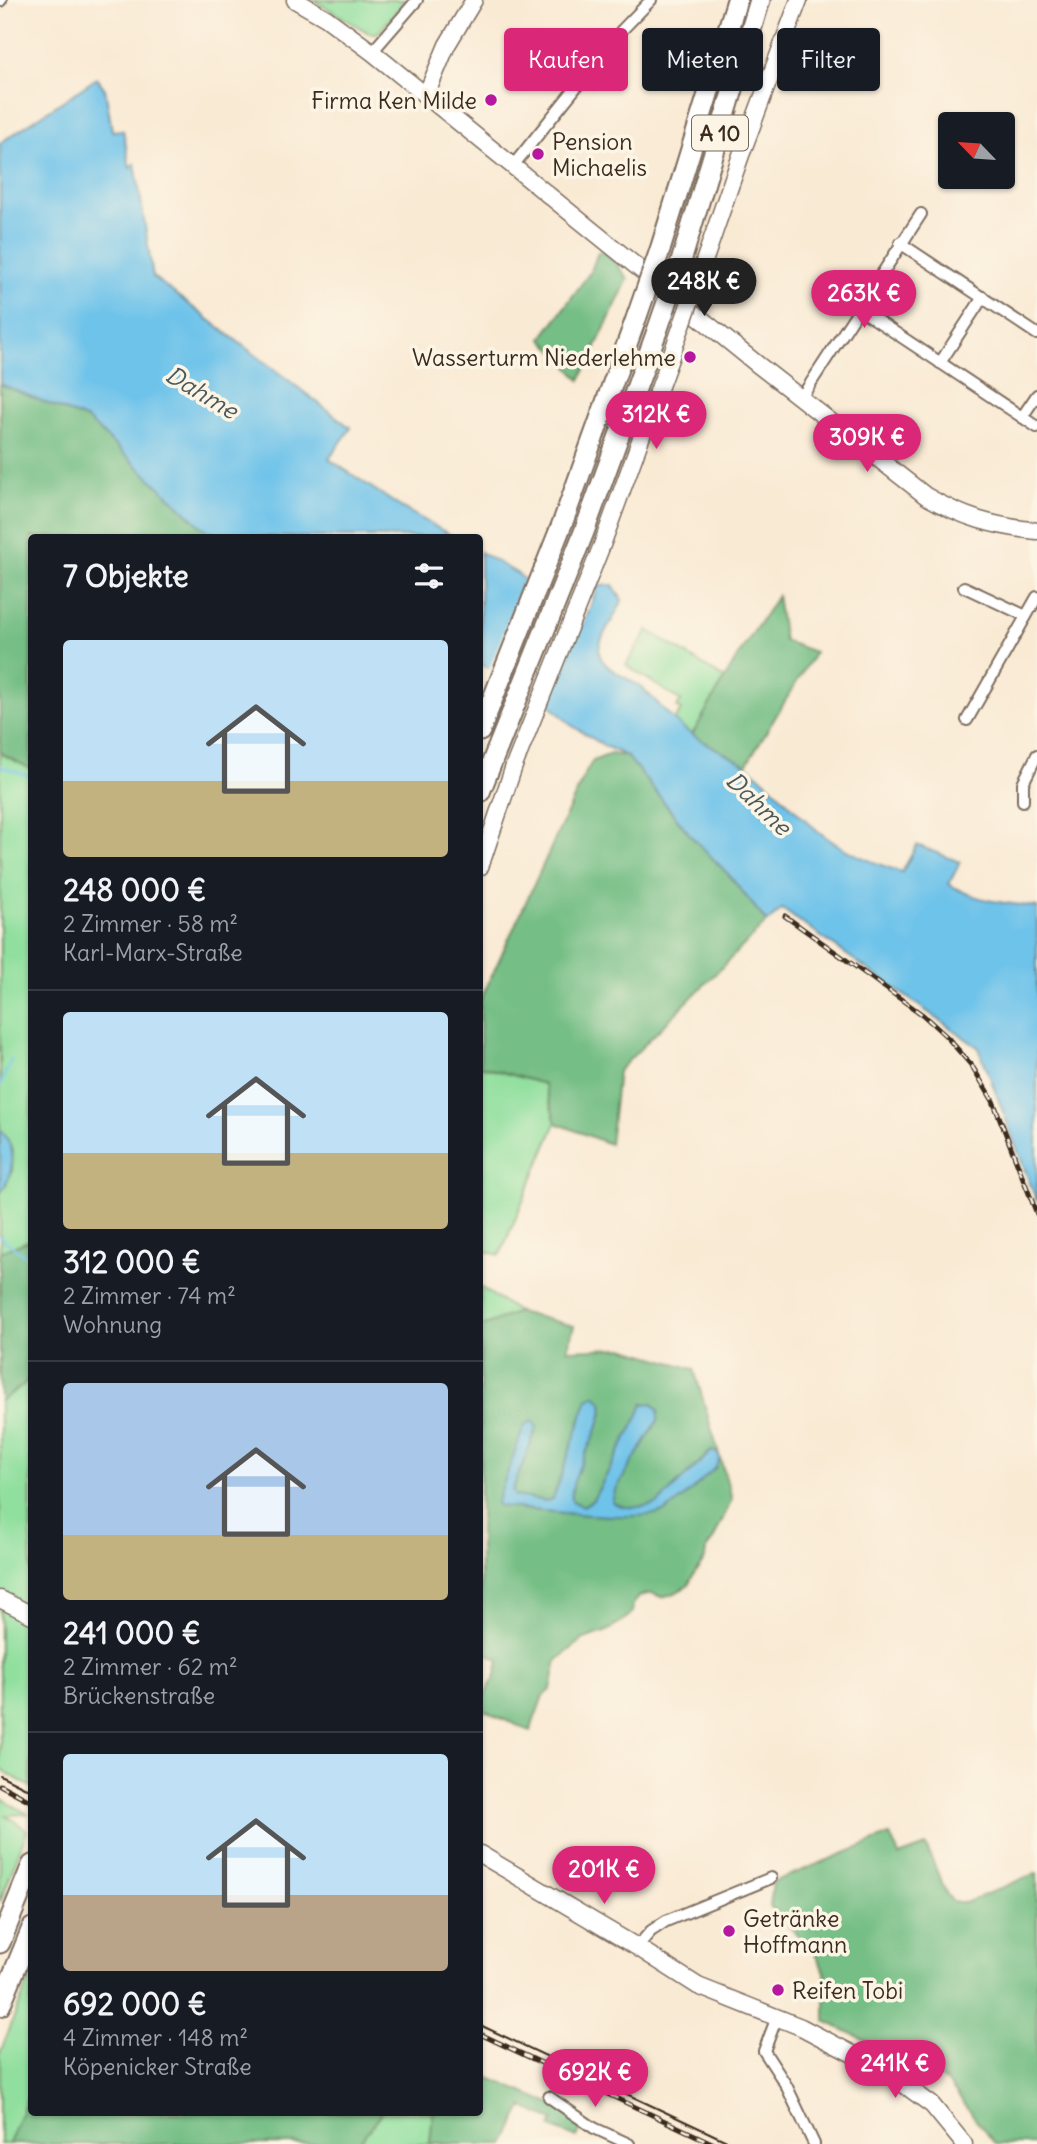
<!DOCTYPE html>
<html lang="de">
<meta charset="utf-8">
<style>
:root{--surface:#171b24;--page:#20242c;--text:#f1f3f6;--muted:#9ea1a6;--line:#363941;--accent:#db2777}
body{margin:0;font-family:Delius,sans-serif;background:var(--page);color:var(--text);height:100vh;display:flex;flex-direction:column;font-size:26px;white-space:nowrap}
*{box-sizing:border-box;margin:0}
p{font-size:23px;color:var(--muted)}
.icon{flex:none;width:38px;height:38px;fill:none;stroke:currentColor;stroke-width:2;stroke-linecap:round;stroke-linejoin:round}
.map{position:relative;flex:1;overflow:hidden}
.details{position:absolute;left:28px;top:534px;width:455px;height:1582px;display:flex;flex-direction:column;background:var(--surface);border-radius:7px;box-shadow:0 2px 5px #0004}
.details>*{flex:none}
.hud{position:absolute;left:504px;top:28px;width:427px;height:63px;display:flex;gap:14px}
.needle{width:46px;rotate:295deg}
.buttons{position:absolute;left:938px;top:112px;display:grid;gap:14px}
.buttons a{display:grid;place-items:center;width:77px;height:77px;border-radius:7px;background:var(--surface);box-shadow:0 2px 5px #0004;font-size:35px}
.price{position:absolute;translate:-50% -60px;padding:0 16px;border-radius:24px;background:var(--accent);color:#fff;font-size:23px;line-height:46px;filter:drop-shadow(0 2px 4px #0008)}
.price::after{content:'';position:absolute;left:50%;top:42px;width:21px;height:16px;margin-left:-10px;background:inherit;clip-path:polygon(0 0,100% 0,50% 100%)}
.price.selected{background:#222;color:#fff}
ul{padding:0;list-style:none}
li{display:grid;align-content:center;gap:14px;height:371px;padding:0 35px}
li+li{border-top:2px solid var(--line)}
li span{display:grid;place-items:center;height:217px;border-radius:7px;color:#555}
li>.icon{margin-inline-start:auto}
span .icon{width:126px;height:126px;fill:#fffc;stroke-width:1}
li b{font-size:30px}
h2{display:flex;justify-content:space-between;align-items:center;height:84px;padding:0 35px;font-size:30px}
.pill{padding:0 24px;border-radius:7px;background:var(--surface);box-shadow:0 2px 5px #0004;font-size:24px;line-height:63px}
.pill.selected{background:var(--accent);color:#fff}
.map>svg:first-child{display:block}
</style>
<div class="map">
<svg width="1037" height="2144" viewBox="0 0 1037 2144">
<rect width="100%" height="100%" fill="#fcf5e5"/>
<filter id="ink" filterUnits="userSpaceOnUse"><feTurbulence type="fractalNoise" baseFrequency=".0143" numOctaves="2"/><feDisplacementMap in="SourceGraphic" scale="14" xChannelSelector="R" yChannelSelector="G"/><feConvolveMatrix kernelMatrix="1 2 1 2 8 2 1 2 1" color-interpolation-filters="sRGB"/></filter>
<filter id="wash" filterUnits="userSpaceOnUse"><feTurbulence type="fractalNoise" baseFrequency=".00686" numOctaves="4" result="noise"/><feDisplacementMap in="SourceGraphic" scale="28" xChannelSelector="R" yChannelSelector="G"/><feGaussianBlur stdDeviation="1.57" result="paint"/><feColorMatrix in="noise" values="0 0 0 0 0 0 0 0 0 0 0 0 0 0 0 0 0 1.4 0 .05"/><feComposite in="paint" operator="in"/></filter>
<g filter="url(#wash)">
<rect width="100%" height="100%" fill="#f9ead4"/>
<g fill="#90df9e" stroke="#66845e" stroke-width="2">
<polygon points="313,0 406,0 378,33 369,33"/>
<polygon points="648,630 725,679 692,735 674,721 681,710 677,707 681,701 626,665"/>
<polygon points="0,753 32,769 31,1240 0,1252 0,1194 12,1172 13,1152 0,1129"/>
<polygon points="480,1066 544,1084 556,1123 500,1255 480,1250"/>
<polygon points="480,1287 518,1312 480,1327"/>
<polygon points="31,1376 31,1787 0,1769 0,1401 22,1386"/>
<polygon points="0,1798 28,1814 6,1815 27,1830 0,1903"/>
<polygon points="31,1975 31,2089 9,2144 0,2144 0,2053"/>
<path d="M382,2112H433L430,2144H359C364,2133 375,2124 382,2112Z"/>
</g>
<g fill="#74be85" stroke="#587452" stroke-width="2" fill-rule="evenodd">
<polygon points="603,251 613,260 628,279 580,380 542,338 591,271 598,252"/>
<polygon points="0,384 88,420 201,526 220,537 32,537 31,769 0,753"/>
<polygon points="777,596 784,641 815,652 746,765 692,735 738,656"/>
<polygon points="610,754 627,756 692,837 728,874 767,922 618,1071 610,1144 556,1123 544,1084 480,1066 480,1001 587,770 593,761"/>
<polygon points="31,1240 31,1376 22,1386 0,1401 0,1252"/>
<path d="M518,1312L574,1326L567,1350L623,1348L694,1369L732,1499L713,1540L707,1548C708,1564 692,1570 689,1585L673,1594L661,1597L652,1593L640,1596L633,1604L632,1613L619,1624L605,1632L584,1639L557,1660L551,1689L543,1696L530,1731L480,1709V1703L496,1675L499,1660L480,1650V1327ZM588,1400L603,1413C593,1436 568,1477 572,1501L583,1506L593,1500L637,1419L643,1404L658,1420L615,1491L612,1502C623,1510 644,1507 657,1504L711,1451L716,1467C700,1481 684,1499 667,1510C644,1524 531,1510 500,1506L537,1427L512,1491L515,1496L545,1501L553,1499Z"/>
<polygon points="890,1835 899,1856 926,1846 947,1895 952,1901 965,1903 1037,1873 1037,2144 995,2144 948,2083 919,2066 825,2021 825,1972 813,1951 770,1906 773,1882"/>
<polygon points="480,2074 558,2107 584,2123 577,2138 551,2127 554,2120 523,2107 504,2144 430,2144 433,2112 480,2112"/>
<path d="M31,2089L32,2112H382C375,2124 364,2133 359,2144H9Z"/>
</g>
<g fill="#6ec3ea" stroke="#547684" stroke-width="2">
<polygon points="97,78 105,89 112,131 123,130 130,168 135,163 153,277 351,428 329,459 399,506 454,537 220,537 201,526 88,420 0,384 0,143"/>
<path d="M480,552L518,574L525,580L515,608L561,637L584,624L598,586L613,585L622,600C618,616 592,642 601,658C609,672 631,679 643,689C660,704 672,721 690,733C707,746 728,753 746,765C779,788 803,825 838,845C858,857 880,865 902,872L917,845L960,862L949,884C976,902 1006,903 1037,907V1202L979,1048L782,909L767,922L728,874L692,837L627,756L605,746L571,725L535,690L480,664Z"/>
<path d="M0,1129C18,1148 14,1174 0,1194Z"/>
<path d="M596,1395C597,1397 602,1401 602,1403C609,1423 567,1473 572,1501L583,1506L593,1500L637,1419L643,1404L652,1403L658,1410V1420L615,1491L612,1502C623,1510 644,1507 657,1504L712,1451L717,1453L720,1458L716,1467C700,1481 685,1499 667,1510C644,1524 531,1510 500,1506L496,1504L524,1426L532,1421L537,1427L512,1491L515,1496L545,1501L553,1499L588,1399Z"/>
</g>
<polygon fill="#f9ead4" points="526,576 528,581 519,607 562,633 581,621 596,583 548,706 533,692 489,670"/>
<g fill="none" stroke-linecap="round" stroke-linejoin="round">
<g stroke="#6ec3ea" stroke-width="2.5">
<polyline points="0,766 32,777"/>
<polyline points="0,1086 11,1060"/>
<polyline points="0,1237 32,1261"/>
</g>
</g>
</g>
<g filter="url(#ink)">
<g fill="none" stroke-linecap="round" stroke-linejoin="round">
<g stroke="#7e6d5e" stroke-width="14">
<g id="street">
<polyline points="0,1 1,0"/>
<polyline points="372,52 417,0"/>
<polyline points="512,167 622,30 651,0"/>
<polyline points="900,243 1037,334"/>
<polyline points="858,308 1037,427"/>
<polyline points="940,363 983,297"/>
<polyline points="801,398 921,214"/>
<polyline points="1022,417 1037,395"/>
<polyline points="964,587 1026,616"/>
<polyline points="967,720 1037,597"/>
<polyline points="1023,801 1023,783 1037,755"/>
<polyline points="637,1947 651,1931 666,1921 771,1878"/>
<polyline points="777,2017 764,2051 786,2085 814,2144"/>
<polyline points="549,2097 594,2128 629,2144"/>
</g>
</g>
<g stroke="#7e6d5e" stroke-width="19">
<g id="secondary">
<path d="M295,0L326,18L372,52L757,364L926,496C964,518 993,526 1037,531"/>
<polyline points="424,94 429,88 447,45 474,0"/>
<polyline points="698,279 741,155 799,0"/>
<polyline points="480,867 514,766 602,545 675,345"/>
<polyline points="0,1599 32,1615"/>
<polyline points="480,1854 637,1947 698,1986 801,2027 887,2072 932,2105 964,2144"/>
</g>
</g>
<g stroke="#7e6d5e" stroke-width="23">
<g id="highway">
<polyline points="660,250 737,0"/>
<polyline points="680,265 760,0"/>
<polyline points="480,731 564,519 637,316"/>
<polyline points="480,792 584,532 657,331"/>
<polyline points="0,1943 32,1865"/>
<polyline points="0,2006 32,1928"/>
</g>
</g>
<use href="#street" stroke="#fff" stroke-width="10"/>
<use href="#secondary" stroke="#fff" stroke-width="16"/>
<use href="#highway" stroke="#fff" stroke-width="19"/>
<g stroke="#3b2a1e" stroke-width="2">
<polyline points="0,1775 32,1791"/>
<polyline points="480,2025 733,2144"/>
</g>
<g stroke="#3b2a1e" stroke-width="5">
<g id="rail">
<polyline points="785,916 923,1015 947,1037 972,1066 993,1101 1037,1214"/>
<polyline points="0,1785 32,1802"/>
<polyline points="480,2034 714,2144"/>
</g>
</g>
<use href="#rail" stroke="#fcf5e5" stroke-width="2.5" stroke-dasharray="8" stroke-linecap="butt"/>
<g stroke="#7e6d5e" stroke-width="19" stroke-linecap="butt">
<polyline id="secondary-bridge" points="675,345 698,279"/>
</g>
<g stroke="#7e6d5e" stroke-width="23" stroke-linecap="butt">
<g id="highway-bridge">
<polyline points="637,316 660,250"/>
<polyline points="657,331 680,265"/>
</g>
</g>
<use href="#secondary-bridge" stroke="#fff" stroke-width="16"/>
<use href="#highway-bridge" stroke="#fff" stroke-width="19"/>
</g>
</g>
<g fill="#b5179e" stroke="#fcf5e5" stroke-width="2.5">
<circle cx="491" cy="100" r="7"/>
<circle cx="538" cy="154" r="7"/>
<circle cx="690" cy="357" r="7"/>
<circle cx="729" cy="1931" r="7"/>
<circle cx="778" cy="1990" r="7"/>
</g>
<g text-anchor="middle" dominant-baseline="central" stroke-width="7" stroke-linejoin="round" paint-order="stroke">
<rect fill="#fcf5e5" stroke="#75675a" stroke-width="2" x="692" y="115.5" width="56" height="35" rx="5"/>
<g font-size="21" font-weight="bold" fill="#3b2a1e">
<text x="720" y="133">A 10</text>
</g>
<g font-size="23" fill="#3b2a1e" stroke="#fcf5e5" text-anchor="start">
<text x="477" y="100" text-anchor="end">Firma Ken Milde</text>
<text x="552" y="141">Pension<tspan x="552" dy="26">Michaelis</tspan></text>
<text x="676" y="357" text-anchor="end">Wasserturm Niederlehme</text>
<text x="743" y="1918">Getränke<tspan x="743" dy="26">Hoffmann</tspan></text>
<text x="792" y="1990">Reifen Tobi</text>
</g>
<g font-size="24" font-style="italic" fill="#4a585b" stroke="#fcf5e5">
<text transform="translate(202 392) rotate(31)">Dahme</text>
<text transform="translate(759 803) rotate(44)">Dahme</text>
</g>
</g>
</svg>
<div class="buttons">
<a><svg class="needle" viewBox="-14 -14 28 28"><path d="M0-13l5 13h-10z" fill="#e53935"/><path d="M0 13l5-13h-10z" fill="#9ea1a6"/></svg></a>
</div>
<b class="price selected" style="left:704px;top:318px">248K €</b>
<b class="price" style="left:864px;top:330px">263K €</b>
<b class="price" style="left:656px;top:451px">312K €</b>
<b class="price" style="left:867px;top:474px">309K €</b>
<b class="price" style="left:604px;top:1906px">201K €</b>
<b class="price" style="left:895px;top:2100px">241K €</b>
<b class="price" style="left:595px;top:2109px">692K €</b>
<div class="hud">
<a class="pill selected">Kaufen</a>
<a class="pill">Mieten</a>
<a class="pill">Filter</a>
</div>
<section class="details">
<h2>7 Objekte<svg class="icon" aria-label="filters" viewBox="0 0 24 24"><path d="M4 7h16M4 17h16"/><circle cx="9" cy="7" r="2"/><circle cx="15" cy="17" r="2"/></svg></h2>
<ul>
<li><span style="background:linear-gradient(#bfe0f5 65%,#c2b280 0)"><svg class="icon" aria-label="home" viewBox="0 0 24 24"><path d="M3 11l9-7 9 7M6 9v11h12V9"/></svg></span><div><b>248 000 €</b><p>2 Zimmer · 58 m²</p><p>Karl-Marx-Straße</p></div></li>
<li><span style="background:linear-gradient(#bfe0f5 65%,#c2b280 0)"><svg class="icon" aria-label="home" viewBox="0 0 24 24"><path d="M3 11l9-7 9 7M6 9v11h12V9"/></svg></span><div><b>312 000 €</b><p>2 Zimmer · 74 m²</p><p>Wohnung</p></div></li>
<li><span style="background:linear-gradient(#a9c7e8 70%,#c2b280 0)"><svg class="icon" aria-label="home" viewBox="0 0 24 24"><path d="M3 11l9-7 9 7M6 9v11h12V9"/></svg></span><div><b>241 000 €</b><p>2 Zimmer · 62 m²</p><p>Brückenstraße</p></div></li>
<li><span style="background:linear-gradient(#bfe0f5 65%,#b9a48a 0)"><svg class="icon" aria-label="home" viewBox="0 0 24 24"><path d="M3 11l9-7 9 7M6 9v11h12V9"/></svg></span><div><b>692 000 €</b><p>4 Zimmer · 148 m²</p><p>Köpenicker Straße</p></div></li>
</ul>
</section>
</div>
